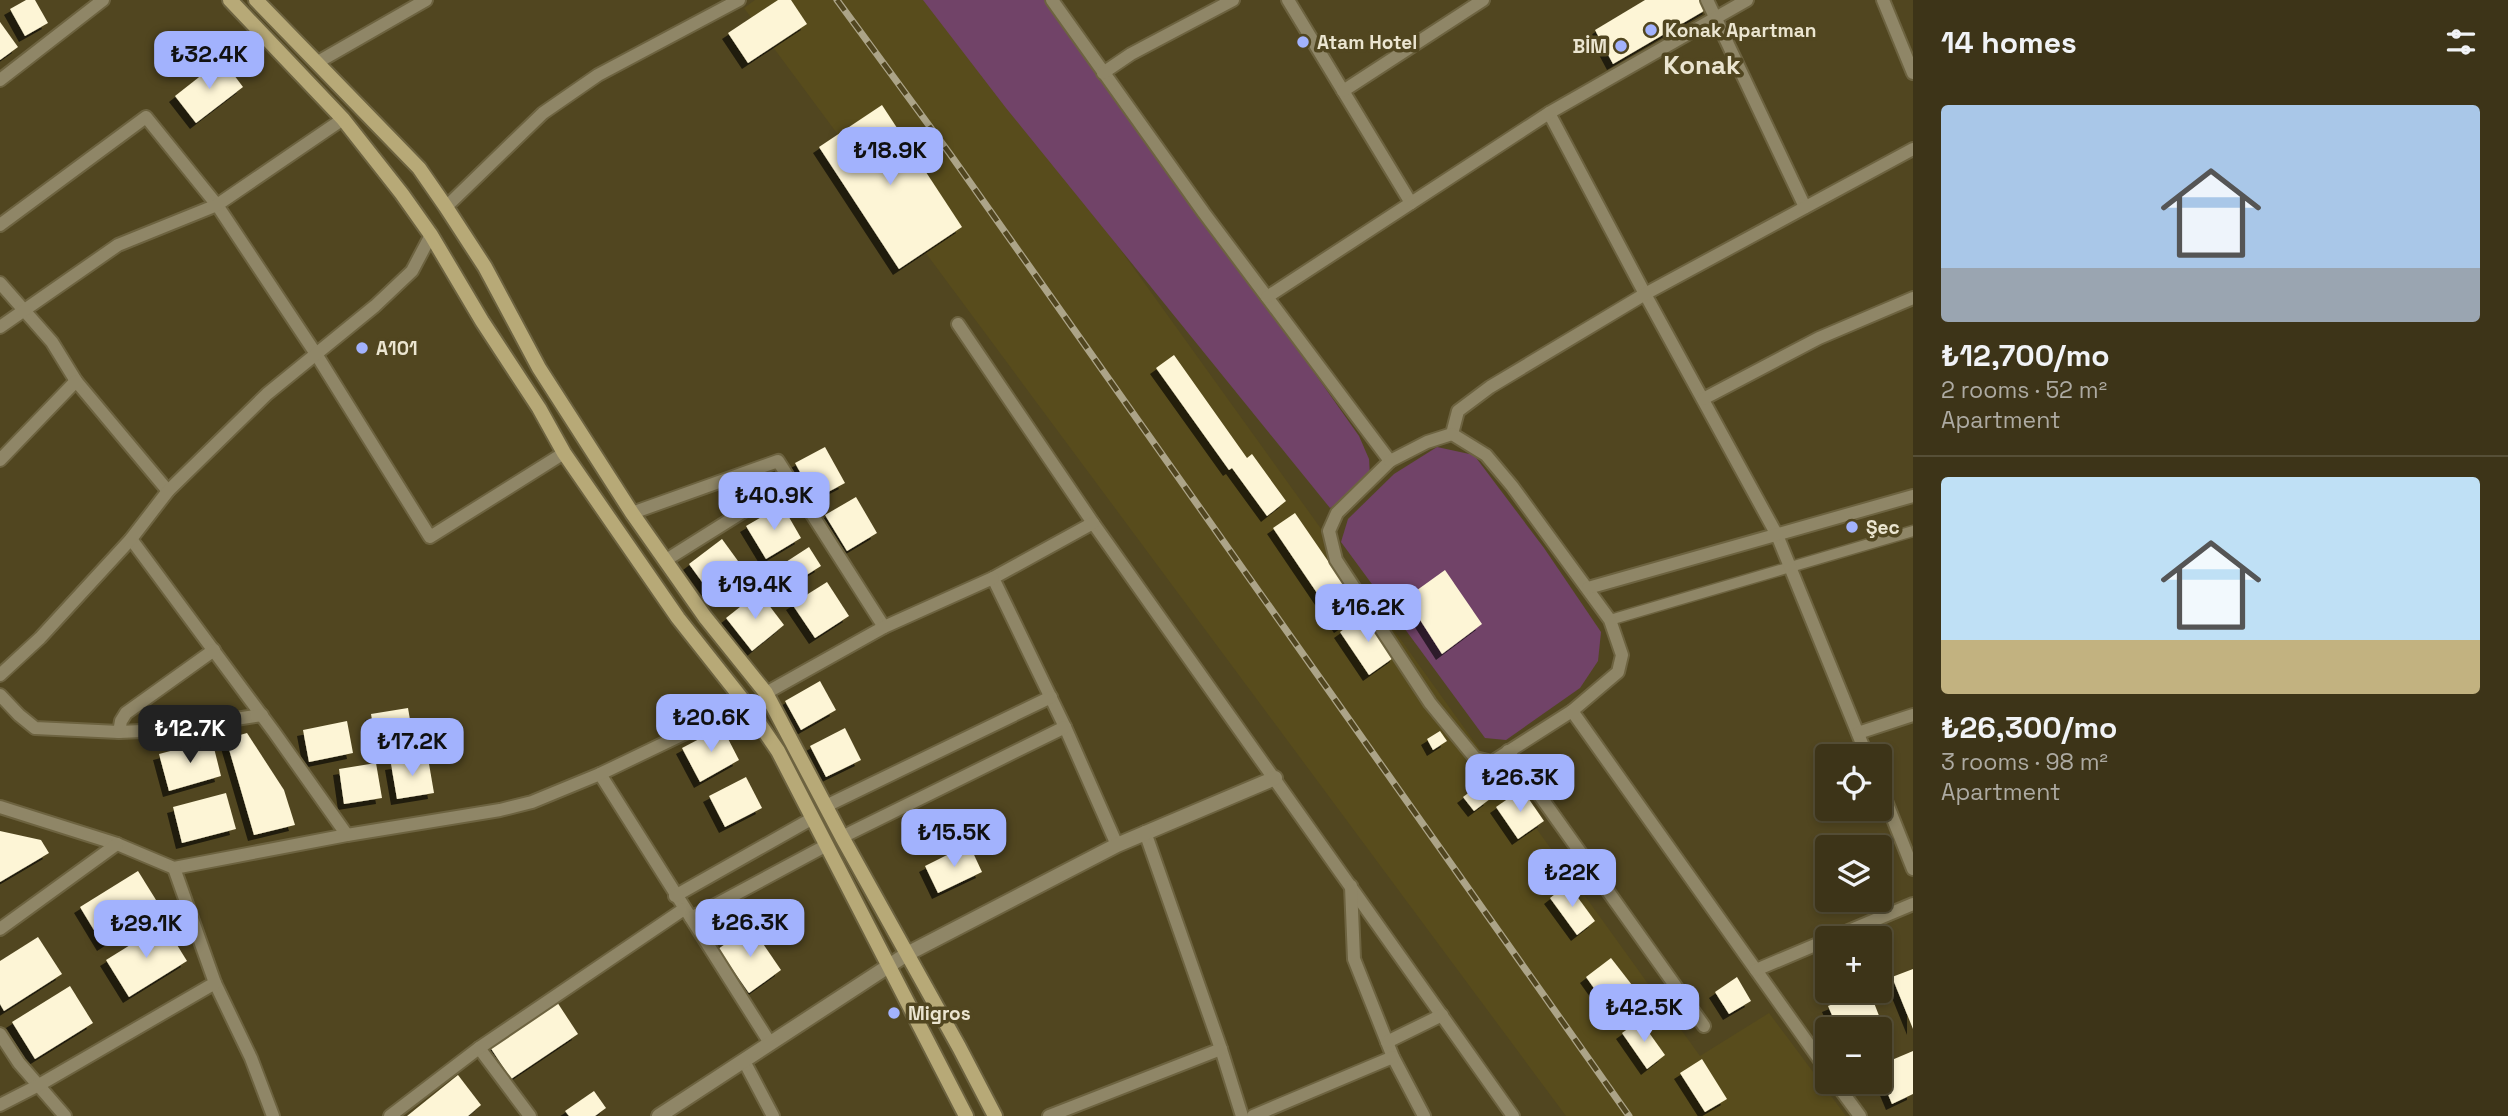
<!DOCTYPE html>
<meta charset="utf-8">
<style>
:root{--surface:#3d3418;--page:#443c21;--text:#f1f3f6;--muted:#adaaa2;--line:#564f37;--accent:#a2b2fd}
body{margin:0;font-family:"Space Grotesk",sans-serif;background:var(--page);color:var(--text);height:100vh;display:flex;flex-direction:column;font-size:26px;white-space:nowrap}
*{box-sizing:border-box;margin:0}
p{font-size:23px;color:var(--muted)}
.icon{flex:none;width:38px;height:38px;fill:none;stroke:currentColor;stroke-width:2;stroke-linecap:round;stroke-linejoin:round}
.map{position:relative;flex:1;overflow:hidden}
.panel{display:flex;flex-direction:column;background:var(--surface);width:595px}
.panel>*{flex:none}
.tools{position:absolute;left:1815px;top:744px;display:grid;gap:14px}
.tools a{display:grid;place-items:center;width:77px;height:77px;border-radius:7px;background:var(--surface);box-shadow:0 4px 10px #0003,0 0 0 2px var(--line);font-size:35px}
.price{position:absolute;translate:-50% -60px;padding:0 16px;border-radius:14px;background:var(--accent);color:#111;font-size:23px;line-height:46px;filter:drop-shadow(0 2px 4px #0008)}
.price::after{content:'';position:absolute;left:50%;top:42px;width:21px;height:16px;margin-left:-10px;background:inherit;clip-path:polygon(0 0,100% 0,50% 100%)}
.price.active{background:#222;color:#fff}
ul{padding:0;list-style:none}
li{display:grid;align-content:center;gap:14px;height:371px;padding:0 28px}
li+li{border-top:2px solid var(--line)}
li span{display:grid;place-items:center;height:217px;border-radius:7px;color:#555}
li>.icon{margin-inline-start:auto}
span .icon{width:126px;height:126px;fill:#fffc;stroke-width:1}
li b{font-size:30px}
h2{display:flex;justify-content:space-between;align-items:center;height:84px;padding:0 28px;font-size:30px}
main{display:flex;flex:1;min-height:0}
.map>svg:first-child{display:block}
</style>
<main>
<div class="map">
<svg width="1913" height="1116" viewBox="0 0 1913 1116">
<defs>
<filter id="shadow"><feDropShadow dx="-6" dy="6" stdDeviation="0" flood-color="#0009"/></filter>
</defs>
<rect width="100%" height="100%" fill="#514620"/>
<polygon fill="#584c1c" points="755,0 941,0 1700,1056 1769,1013 1846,1116 1566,1116 744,8"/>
<g fill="#714368">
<polygon points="923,0 1051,0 1359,436 1369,459 1370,477 1358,490 1330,508 1006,108"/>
<polygon points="1437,447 1474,455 1544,548 1601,632 1598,661 1580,688 1506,740 1485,738 1341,542 1348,519 1394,474"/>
</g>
<g fill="#fdf5d6" filter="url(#shadow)">
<polygon points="26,0 35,0 48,23 25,36 10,9"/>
<polygon points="778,0 791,0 807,24 748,63 728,33"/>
<polygon points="1645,0 1704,0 1709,8 1613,64 1595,30"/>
<polygon points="0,22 18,47 0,60"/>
<polygon points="222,59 243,87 196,123 175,96"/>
<polygon points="882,105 962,227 899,269 819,147"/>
<polygon points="1174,355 1247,458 1252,454 1286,501 1267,516 1232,468 1229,470 1156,368"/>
<polygon points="825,447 845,483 815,499 795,463"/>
<polygon points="856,497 877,533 847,551 825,515"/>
<polygon points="782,505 801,538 766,559 746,526"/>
<polygon points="1295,513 1363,612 1340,627 1273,528"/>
<polygon points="722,539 746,572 713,597 689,564"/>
<polygon points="809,547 821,566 784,589 772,571"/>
<polygon points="1445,570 1482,624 1442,654 1406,598"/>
<polygon points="827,582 849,616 815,638 792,604"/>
<polygon points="759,592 784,625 752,651 726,618"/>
<polygon points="1366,613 1396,656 1369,675 1340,632"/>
<polygon points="820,681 836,710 801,730 785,701"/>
<polygon points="408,708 414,743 377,749 371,714"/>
<polygon points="347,721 353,753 309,762 303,730"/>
<polygon points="722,727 739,760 700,782 682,748"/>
<polygon points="845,728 861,760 826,777 810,746"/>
<polygon points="1440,731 1447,741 1433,750 1427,739"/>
<polygon points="247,733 284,790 295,825 254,835 226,739"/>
<polygon points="212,740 221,776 169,791 159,754"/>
<polygon points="428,758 434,793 397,799 391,764"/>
<polygon points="376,763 382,798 344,804 339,769"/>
<polygon points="746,777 762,808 725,827 709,796"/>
<polygon points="1479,785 1490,799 1474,811 1463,797"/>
<polygon points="1522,789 1544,821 1518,839 1496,807"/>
<polygon points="226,793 236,829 182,843 173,807"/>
<polygon points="0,831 41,840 49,853 0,882"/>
<polygon points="969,844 982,872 938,893 925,866"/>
<polygon points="138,871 161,908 103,945 80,907"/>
<polygon points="1568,884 1595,921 1577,935 1550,898"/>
<polygon points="164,924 187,961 129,997 106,960"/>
<polygon points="751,926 781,970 749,993 718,949"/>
<polygon points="38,937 62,974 4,1011 0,1004 0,961"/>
<polygon points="1611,958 1632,985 1606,1005 1586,977"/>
<polygon points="1913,969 1913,1029 1892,977"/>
<polygon points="1737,977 1751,1001 1729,1014 1715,992"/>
<polygon points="70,986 93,1023 35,1059 12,1022"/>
<polygon points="1867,990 1869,990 1892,1049 1880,1054 1880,1029 1838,1029 1828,1006"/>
<polygon points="557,1002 578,1034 511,1079 490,1047"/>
<polygon points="1640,1020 1665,1055 1647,1069 1622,1033"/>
<polygon points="1913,1051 1913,1094 1892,1104 1880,1075 1880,1065"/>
<polygon points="1702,1059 1727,1099 1705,1112 1680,1073"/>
<polygon points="458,1075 481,1105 468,1116 407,1116"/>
<polygon points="594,1091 606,1108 595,1116 569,1116 565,1111"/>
</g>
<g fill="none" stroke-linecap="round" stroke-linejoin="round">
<g stroke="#6d6340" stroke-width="13">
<polyline id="pedestrian" points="1610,620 1913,531"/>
</g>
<g stroke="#6d6340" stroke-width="16">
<g id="minor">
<polyline points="1052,0 1204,213 1390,461 1337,513 1329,531 1336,560 1430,703 1475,758 1492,762 1572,711"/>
<polyline points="1288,0 1411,203"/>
<polyline points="1707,0 1805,207"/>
<polyline points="1883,0 1913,73"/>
<polyline points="318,62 426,0"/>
<polyline points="1103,73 1131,54 1233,0"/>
<polyline points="0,80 103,0"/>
<polyline points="1343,91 1483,0"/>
<polyline points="1549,113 1645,294 1777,535 1867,756"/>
<polyline points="446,207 543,113 598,75 739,0"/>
<polyline points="0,225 146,117 217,205 316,354 430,537 564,453"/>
<polyline points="0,283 52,342 76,381"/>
<polyline points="1267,297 1549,113 1747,0"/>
<polyline points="958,324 1093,523 1513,1116"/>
<polyline points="0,327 118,245 217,205 343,119"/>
<polyline points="1703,399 1819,338 1913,298"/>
<polyline points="1452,434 1458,411 1490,387 1645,294 1913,149"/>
<polyline points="0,460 76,381 168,491"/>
<polyline points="1390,461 1427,442 1452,434 1486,455 1512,486 1610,620 1622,655 1618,672 1572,711 1827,1070"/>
<polyline points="632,513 778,461 884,627"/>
<polyline points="1093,523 993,578 1065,727 1117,845"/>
<polyline points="131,539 274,732 347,835"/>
<polyline points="666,560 792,481"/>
<polyline points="1588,588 1913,496"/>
<polyline points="0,675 40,638 131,539 168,491 267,394 375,306 412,271 431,235"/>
<polyline points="766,693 884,627 993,578"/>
<polyline points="0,695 19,715 35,728 119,732 164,730 262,715"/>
<polyline points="119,732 121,721 126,713 214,650"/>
<polyline points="1858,733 1913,715"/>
<polyline points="1508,751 1704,1026"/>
<polyline points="600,774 770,1043"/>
<polyline points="1880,786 1913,869"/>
<polyline points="826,806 1051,697"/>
<polyline points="0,807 117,844 174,868 347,835 500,810 532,802 600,774 746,704"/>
<polyline points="1145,832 1221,1049 1242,1116"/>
<polyline points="842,837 1065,727"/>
<polyline points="1351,886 1354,959 1393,1057 1424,1116"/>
<polyline points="675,896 813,818"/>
<polyline points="691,918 827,845"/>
<polyline points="0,929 117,844"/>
<polyline points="1832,938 1913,904"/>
<polyline points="1756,970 1827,940"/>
<polyline points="215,983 251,1058 273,1116"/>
<polyline points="0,1034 19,1063 65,1116"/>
<polyline points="1387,1042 1442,1015"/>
<polyline points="479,1048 530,1116"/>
<polyline points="744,1061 773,1116"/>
<polyline points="1835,1082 1860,1116"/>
<polyline points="0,1105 39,1085 215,983 174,868"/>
<polyline points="390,1116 479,1048 684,909"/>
<polyline points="1049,1116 1221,1049"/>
<polyline points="1253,1116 1393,1057"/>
</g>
</g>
<g stroke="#6d6340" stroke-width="18">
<polyline id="tertiary" points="659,1116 907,954 1117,845 1275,778"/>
</g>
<g stroke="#6d6340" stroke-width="18">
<g id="secondary">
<polyline points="230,0 343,119 402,194 431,235 482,321 539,408 564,453 678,618 746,704 778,751 966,1116"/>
<polyline points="256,0 419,168 446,207 485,267 539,368 632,513 705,617 766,693 842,837 959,1047 995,1116"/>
</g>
</g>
<use href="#pedestrian" stroke="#8f8667" stroke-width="10"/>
<use href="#minor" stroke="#8f8667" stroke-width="12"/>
<use href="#tertiary" stroke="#8f8667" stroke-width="14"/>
<use href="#secondary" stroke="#b7a977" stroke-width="14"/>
<g stroke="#aca488" stroke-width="7">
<polyline id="rail" points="837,0 950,154 1629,1116"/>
</g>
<use href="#rail" stroke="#514620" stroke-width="4.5" stroke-dasharray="13" stroke-linecap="butt"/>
</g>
<g fill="#a2b2fd" stroke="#514620" stroke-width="2.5">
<circle cx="1651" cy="30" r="7"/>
<circle cx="1303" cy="42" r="7"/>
<circle cx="1621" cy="46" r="7"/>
<circle cx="362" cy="348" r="7"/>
<circle cx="1852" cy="527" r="7"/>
<circle cx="894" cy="1013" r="7"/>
</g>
<g text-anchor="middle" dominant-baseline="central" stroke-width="7" stroke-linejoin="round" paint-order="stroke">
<g font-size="19" font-weight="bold" fill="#ebe5d0" stroke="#514620" text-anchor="start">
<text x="1665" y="30">Konak Apartman</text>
<text x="1317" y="42">Atam Hotel</text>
<text x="1607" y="46" text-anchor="end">BİM</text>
<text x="376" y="348">A101</text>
<text x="1866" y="527">Şec</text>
<text x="908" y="1013">Migros</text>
</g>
<g font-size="26" font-weight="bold" fill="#ebe5d0" stroke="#514620">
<text x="1702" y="65">Konak</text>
</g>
</g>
</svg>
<div class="tools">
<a><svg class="icon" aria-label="locate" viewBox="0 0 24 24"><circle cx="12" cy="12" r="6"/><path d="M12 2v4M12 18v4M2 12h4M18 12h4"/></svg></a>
<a><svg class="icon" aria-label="layers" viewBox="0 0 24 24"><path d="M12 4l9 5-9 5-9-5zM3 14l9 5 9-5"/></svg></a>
<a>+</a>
<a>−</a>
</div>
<b class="price" style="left:209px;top:91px">₺32.4K</b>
<b class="price" style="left:890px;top:187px">₺18.9K</b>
<b class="price" style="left:774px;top:532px">₺40.9K</b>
<b class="price" style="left:755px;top:621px">₺19.4K</b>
<b class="price" style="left:1368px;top:644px">₺16.2K</b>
<b class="price" style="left:711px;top:754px">₺20.6K</b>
<b class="price active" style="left:190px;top:765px">₺12.7K</b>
<b class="price" style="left:412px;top:778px">₺17.2K</b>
<b class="price" style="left:1520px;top:814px">₺26.3K</b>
<b class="price" style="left:954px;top:869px">₺15.5K</b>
<b class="price" style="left:1572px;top:909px">₺22K</b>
<b class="price" style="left:750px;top:959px">₺26.3K</b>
<b class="price" style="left:146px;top:960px">₺29.1K</b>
<b class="price" style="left:1644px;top:1044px">₺42.5K</b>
</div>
<section class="panel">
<h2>14 homes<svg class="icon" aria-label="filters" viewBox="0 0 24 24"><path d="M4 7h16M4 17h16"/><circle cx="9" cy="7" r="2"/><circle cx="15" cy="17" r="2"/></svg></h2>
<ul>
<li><span style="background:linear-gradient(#a9c7e8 75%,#9aa5b1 0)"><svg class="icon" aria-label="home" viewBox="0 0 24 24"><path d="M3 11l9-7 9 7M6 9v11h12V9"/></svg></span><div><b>₺12,700/mo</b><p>2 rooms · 52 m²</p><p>Apartment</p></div></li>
<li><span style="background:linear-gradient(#bfe0f5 75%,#c2b280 0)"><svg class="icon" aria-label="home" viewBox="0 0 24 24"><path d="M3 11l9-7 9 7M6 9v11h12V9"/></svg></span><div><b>₺26,300/mo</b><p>3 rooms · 98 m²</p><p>Apartment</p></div></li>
</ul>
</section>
</main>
